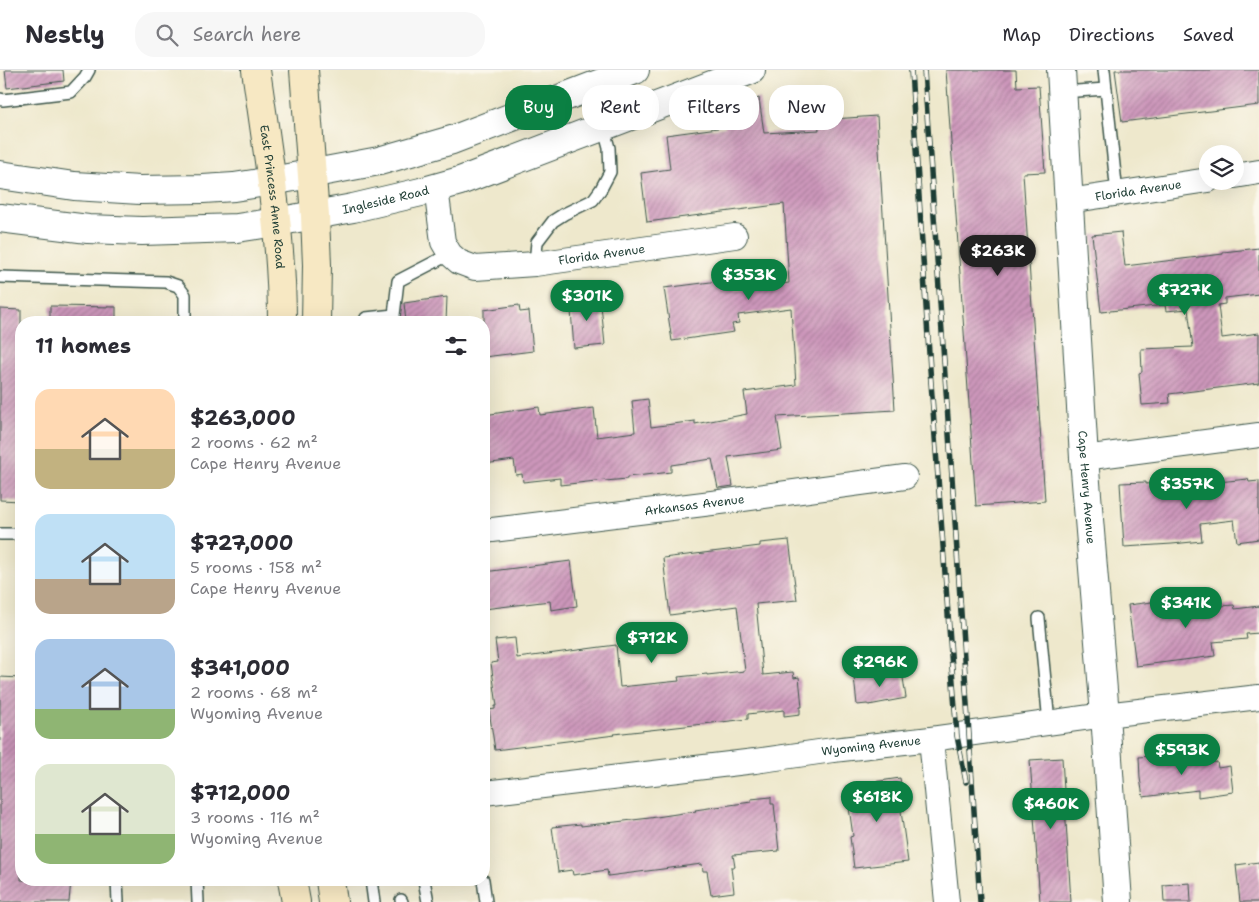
<!DOCTYPE html>
<meta charset="utf-8">
<style>
:root{--surface:#fff;--page:#f7f7f7;--text:#2b2b33;--muted:#7c7c81;--line:#e1e1e2;--accent:#0b8043}
body{margin:0;font-family:"Shantell Sans",sans-serif;background:var(--page);color:var(--text);height:100vh;display:flex;flex-direction:column;font-size:19px;white-space:nowrap}
*{box-sizing:border-box;margin:0}
p{font-size:16px;color:var(--muted)}
.icon{flex:none;width:28px;height:28px;fill:none;stroke:currentColor;stroke-width:2;stroke-linecap:round;stroke-linejoin:round}
.map{position:relative;flex:1;overflow:hidden}
.panel{position:absolute;left:15px;top:246px;width:475px;height:570px;display:flex;flex-direction:column;background:var(--surface);border-radius:20px;box-shadow:0 5px 20px #0002}
.panel>*{flex:none}
.banner{position:absolute;left:505px;top:15px;width:475px;height:45px;display:flex;gap:10px}
.controls{position:absolute;left:1199px;top:75px;display:grid;gap:10px}
.controls a{display:grid;place-items:center;width:45px;height:45px;border-radius:50%;background:var(--surface);box-shadow:0 5px 20px #0002;font-size:25px}
.price{position:absolute;translate:-50% -42px;padding:0 11px;border-radius:18px;background:var(--accent);color:#fff;font-size:16px;line-height:32px;filter:drop-shadow(0 1px 2px #0008)}
.price::after{content:'';position:absolute;left:50%;top:30px;width:15px;height:11px;margin-left:-8px;background:inherit;clip-path:polygon(0 0,100% 0,50% 100%)}
.price.on{background:#222;color:#fff}
ul{padding:0;list-style:none}
li{display:flex;align-items:center;gap:15px;height:125px;padding:0 20px}
li span{display:grid;place-items:center;flex:none;width:140px;height:100px;border-radius:15px;color:#555}
li>.icon{margin-inline-start:auto}
span .icon{width:60px;height:60px;fill:#fffc;stroke-width:1}
li b{font-size:21px}
h2{display:flex;justify-content:space-between;align-items:center;height:60px;padding:0 20px;font-size:21px}
.chip{padding:0 18px;border-radius:20px;background:var(--surface);box-shadow:0 5px 20px #0002;font-size:18px;line-height:45px}
.chip.on{background:var(--accent);color:#fff}
header{display:flex;align-items:center;gap:30px;box-sizing:border-box;height:70px;padding:0 25px;background:var(--surface);border-bottom:1px solid var(--line)}
header strong{font-size:24px}
nav{display:flex;gap:28px;margin-inline-start:auto;font-size:18px}
.search{width:350px;height:45px;background:var(--page);display:flex;align-items:center;gap:12px;box-sizing:border-box;padding:0 18px;border-radius:20px;color:var(--muted);font-size:19px}
.map>svg:first-child{display:block}
</style>
<header>
<strong>Nestly</strong>
<div class="search"><svg class="icon" aria-label="search" viewBox="0 0 24 24"><circle cx="10" cy="10" r="6"/><path d="M15 15l6 6"/></svg>Search here</div>
<nav><a>Map</a><a>Directions</a><a>Saved</a></nav>
</header>
<div class="map">
<svg width="1259" height="832" viewBox="0 0 1259 832">
<defs>
<pattern id="building-hatch" width="6" height="6" patternUnits="userSpaceOnUse" patternTransform="scale(1.25)"><rect width="6" height="6" fill="#cd97bb"/><path d="M-1 1l2-2M0 6l6-6M5 7l2-2" fill="none" stroke="#a67c99"/></pattern>
</defs>
<rect width="100%" height="100%" fill="#fbf7ec"/>
<filter id="ink" filterUnits="userSpaceOnUse"><feTurbulence type="fractalNoise" baseFrequency=".02" numOctaves="2"/><feDisplacementMap in="SourceGraphic" scale="10" xChannelSelector="R" yChannelSelector="G"/><feConvolveMatrix kernelMatrix="1 2 1 2 8 2 1 2 1" color-interpolation-filters="sRGB"/></filter>
<filter id="wash" filterUnits="userSpaceOnUse"><feTurbulence type="fractalNoise" baseFrequency=".0096" numOctaves="4" result="noise"/><feDisplacementMap in="SourceGraphic" scale="20" xChannelSelector="R" yChannelSelector="G"/><feGaussianBlur stdDeviation="1.12" result="paint"/><feColorMatrix in="noise" values="0 0 0 0 0 0 0 0 0 0 0 0 0 0 0 0 0 1.4 0 .05"/><feComposite in="paint" operator="in"/></filter>
<g filter="url(#wash)">
<rect width="100%" height="100%" fill="#eee8cc"/>
<g id="blocks">
<g fill="url(#building-hatch)">
<polygon points="5,0 63,0 64,11 7,18"/>
<polygon points="946,0 1016,0 1017,17 1039,16 1045,102 1023,103 1045,431 976,436"/>
<polygon points="1115,0 1259,0 1259,35 1122,52"/>
<polygon points="759,28 764,63 819,60 818,50 877,46 895,340 777,347 782,380 728,387 733,416 726,417 718,418 712,389 671,395 671,402 627,407 627,409 605,411 605,410 560,415 560,408 523,412 522,404 516,405 514,390 484,394 484,345 539,337 540,345 594,338 597,367 635,362 632,331 648,329 651,357 695,351 695,354 747,344 744,322 796,315 791,238 738,245 739,253 732,254 734,262 672,271 664,218 734,209 735,220 789,213 784,134 647,152 641,103 670,99 666,65 725,57 723,42"/>
<polygon points="1121,162 1125,196 1223,184 1223,182 1259,178 1259,224 1225,228 1225,234 1218,235 1222,268 1259,263 1259,313 1169,324 1170,333 1142,335 1139,303 1142,302 1141,279 1193,277 1188,239 1166,241 1165,235 1101,242 1092,165"/>
<polygon points="600,225 605,275 574,278 570,228"/>
<polygon points="447,227 446,252 406,252 404,233"/>
<polygon points="519,235 520,242 529,241 533,281 484,287 484,240"/>
<polygon points="50,236 116,237 116,252 50,252"/>
<polygon points="0,239 21,240 21,431 0,430"/>
<polygon points="1195,408 1195,413 1218,410 1218,412 1248,409 1249,412 1259,411 1259,469 1237,472 1234,450 1200,454 1202,471 1172,474 1124,477 1120,413 1146,412 1146,414"/>
<polygon points="789,470 797,530 756,534 763,605 793,602 794,608 799,607 802,637 800,637 800,644 784,646 784,640 748,644 748,649 614,664 615,665 495,680 489,640 495,639 495,636 497,636 491,593 498,592 495,570 515,568 517,588 616,575 620,617 679,611 678,607 707,604 707,605 745,601 737,536 670,545 663,488 760,476 760,473"/>
<polygon points="571,491 577,536 551,540 550,531 484,539 484,502"/>
<polygon points="1207,525 1209,537 1234,535 1235,539 1259,536 1259,563 1246,564 1247,569 1213,572 1215,586 1136,596 1128,535"/>
<polygon points="902,601 906,628 869,635 867,634 857,635 854,607"/>
<polygon points="0,607 21,608 21,810 71,810 69,832 0,832"/>
<polygon points="1182,679 1183,696 1217,692 1218,698 1230,696 1233,722 1198,727 1198,720 1143,727 1140,708 1139,687 1159,685 1159,681"/>
<polygon points="1062,688 1071,832 1040,832 1030,690"/>
<polygon points="900,708 905,740 901,741 908,792 854,798 850,767 853,766 846,716"/>
<polygon points="771,727 771,734 774,734 779,781 733,785 735,797 731,797 734,822 711,825 707,801 703,801 702,794 608,806 607,800 573,805 572,800 558,802 552,757 581,754 581,756 650,748 696,741 695,740 751,732 751,729"/>
<polygon points="1259,792 1259,832 1240,832 1236,795"/>
<polygon points="1190,813 1191,832 1164,832 1163,815"/>
</g>
</g>
</g>
<g filter="url(#ink)">
<use href="#blocks" fill-opacity="0" stroke="#3e574b" stroke-width="1"/>
<g fill="none" stroke-linecap="round" stroke-linejoin="round">
<g stroke="#3e574b" stroke-width="14">
<g id="service">
<polyline points="1104,0 1117,124"/>
<polyline points="1062,22 1106,19"/>
<polyline points="0,29 3,30 71,22 85,7 89,0"/>
<polyline points="535,194 537,172 553,151 564,144 593,130 601,119 610,102 609,78 603,56"/>
<polyline points="0,207 166,212 178,216 185,225 185,252"/>
<polyline points="366,248 394,245 398,211 450,184"/>
<polyline points="0,464 21,464"/>
<polyline points="1039,548 1049,653"/>
<polyline points="117,810 118,832"/>
<polyline points="197,810 198,832"/>
<polyline points="371,810 374,832"/>
<polyline points="424,810 428,832"/>
<polyline points="483,810 486,832"/>
<polyline points="401,830 402,832"/>
</g>
</g>
<g stroke="#3e574b" stroke-width="26">
<g id="minor">
<polyline points="1235,106 1259,102"/>
<path id="s1" d="M436,118L443,172L450,184L459,192L475,198L535,194L735,166"/>
<path id="s2" d="M1068,131L1208,110"/>
<polyline points="1084,388 1259,365"/>
<path id="s3" d="M484,461L728,431L905,407"/>
<polyline points="931,669 947,832"/>
<path id="s4" d="M484,723L755,691L833,680L931,669L1105,645L1259,627"/>
</g>
</g>
<g stroke="#3e574b" stroke-width="30">
<g id="tertiary">
<path id="s5" d="M1061,0L1084,388L1105,645L1118,832"/>
<polyline points="0,105 74,116 140,120 203,119 234,117 272,111 379,91 452,70 635,0"/>
<path id="s6" d="M0,148L88,159L142,161L237,158L276,152L353,138L421,122L460,111L751,0"/>
</g>
</g>
<g stroke="#3e574b" stroke-width="30">
<g id="secondary">
<path id="s7" d="M256,0C268,84 282,168 282,252"/>
<polyline points="304,0 315,146 317,195 316,252"/>
<polyline points="292,810 296,832"/>
<polyline points="330,810 333,832"/>
</g>
</g>
<use href="#service" stroke="#fff" stroke-width="11"/>
<use href="#minor" stroke="#fff" stroke-width="24"/>
<use href="#tertiary" stroke="#fff" stroke-width="28"/>
<use href="#secondary" stroke="#f7e8c3" stroke-width="28"/>
<g stroke="#1f3d34" stroke-width="5.5">
<g id="rail">
<polyline points="911,0 930,299 957,666 966,712"/>
<polyline points="924,0 955,451 980,832"/>
</g>
</g>
<use href="#rail" stroke="#fbf7ec" stroke-width="4" stroke-dasharray="11" stroke-linecap="butt"/>
</g>
</g>
<g text-anchor="middle" dominant-baseline="central" stroke-width="4" stroke-linejoin="round" paint-order="stroke">
<g font-size="12" fill="#1f3d34" stroke="#fbf7ec">
<text stroke="none"><textPath href="#s2" startOffset="71">Florida Avenue</textPath></text>
<text stroke="none"><textPath href="#s7" startOffset="128">East Princess Anne Road</textPath></text>
<text stroke="none"><textPath href="#s6" startOffset="389">Ingleside Road</textPath></text>
<text stroke="none"><textPath href="#s1" startOffset="225">Florida Avenue</textPath></text>
<text stroke="none"><textPath href="#s5" startOffset="418">Cape Henry Avenue</textPath></text>
<text stroke="none"><textPath href="#s3" startOffset="212">Arkansas Avenue</textPath></text>
<text stroke="none"><textPath href="#s4" startOffset="390">Wyoming Avenue</textPath></text>
</g>
</g>
</svg>
<div class="controls">
<a><svg class="icon" aria-label="layers" viewBox="0 0 24 24"><path d="M12 4l9 5-9 5-9-5zM3 14l9 5 9-5"/></svg></a>
</div>
<b class="price on" style="left:998px;top:207px">$263K</b>
<b class="price" style="left:749px;top:231px">$353K</b>
<b class="price" style="left:1185px;top:246px">$727K</b>
<b class="price" style="left:587px;top:252px">$301K</b>
<b class="price" style="left:1187px;top:440px">$357K</b>
<b class="price" style="left:1186px;top:559px">$341K</b>
<b class="price" style="left:652px;top:594px">$712K</b>
<b class="price" style="left:880px;top:618px">$296K</b>
<b class="price" style="left:1182px;top:706px">$593K</b>
<b class="price" style="left:877px;top:753px">$618K</b>
<b class="price" style="left:1051px;top:760px">$460K</b>
<div class="banner">
<a class="chip on">Buy</a>
<a class="chip">Rent</a>
<a class="chip">Filters</a>
<a class="chip">New</a>
</div>
<section class="panel">
<h2>11 homes<svg class="icon" aria-label="filters" viewBox="0 0 24 24"><path d="M4 7h16M4 17h16"/><circle cx="9" cy="7" r="2"/><circle cx="15" cy="17" r="2"/></svg></h2>
<ul>
<li><span style="background:linear-gradient(#ffd9b3 60%,#c2b280 0)"><svg class="icon" aria-label="home" viewBox="0 0 24 24"><path d="M3 11l9-7 9 7M6 9v11h12V9"/></svg></span><div><b>$263,000</b><p>2 rooms · 62 m²</p><p>Cape Henry Avenue</p></div></li>
<li><span style="background:linear-gradient(#bfe0f5 65%,#b9a48a 0)"><svg class="icon" aria-label="home" viewBox="0 0 24 24"><path d="M3 11l9-7 9 7M6 9v11h12V9"/></svg></span><div><b>$727,000</b><p>5 rooms · 158 m²</p><p>Cape Henry Avenue</p></div></li>
<li><span style="background:linear-gradient(#a9c7e8 70%,#8fb573 0)"><svg class="icon" aria-label="home" viewBox="0 0 24 24"><path d="M3 11l9-7 9 7M6 9v11h12V9"/></svg></span><div><b>$341,000</b><p>2 rooms · 68 m²</p><p>Wyoming Avenue</p></div></li>
<li><span style="background:linear-gradient(#dfe7d0 70%,#8fb573 0)"><svg class="icon" aria-label="home" viewBox="0 0 24 24"><path d="M3 11l9-7 9 7M6 9v11h12V9"/></svg></span><div><b>$712,000</b><p>3 rooms · 116 m²</p><p>Wyoming Avenue</p></div></li>
</ul>
</section>
</div>
